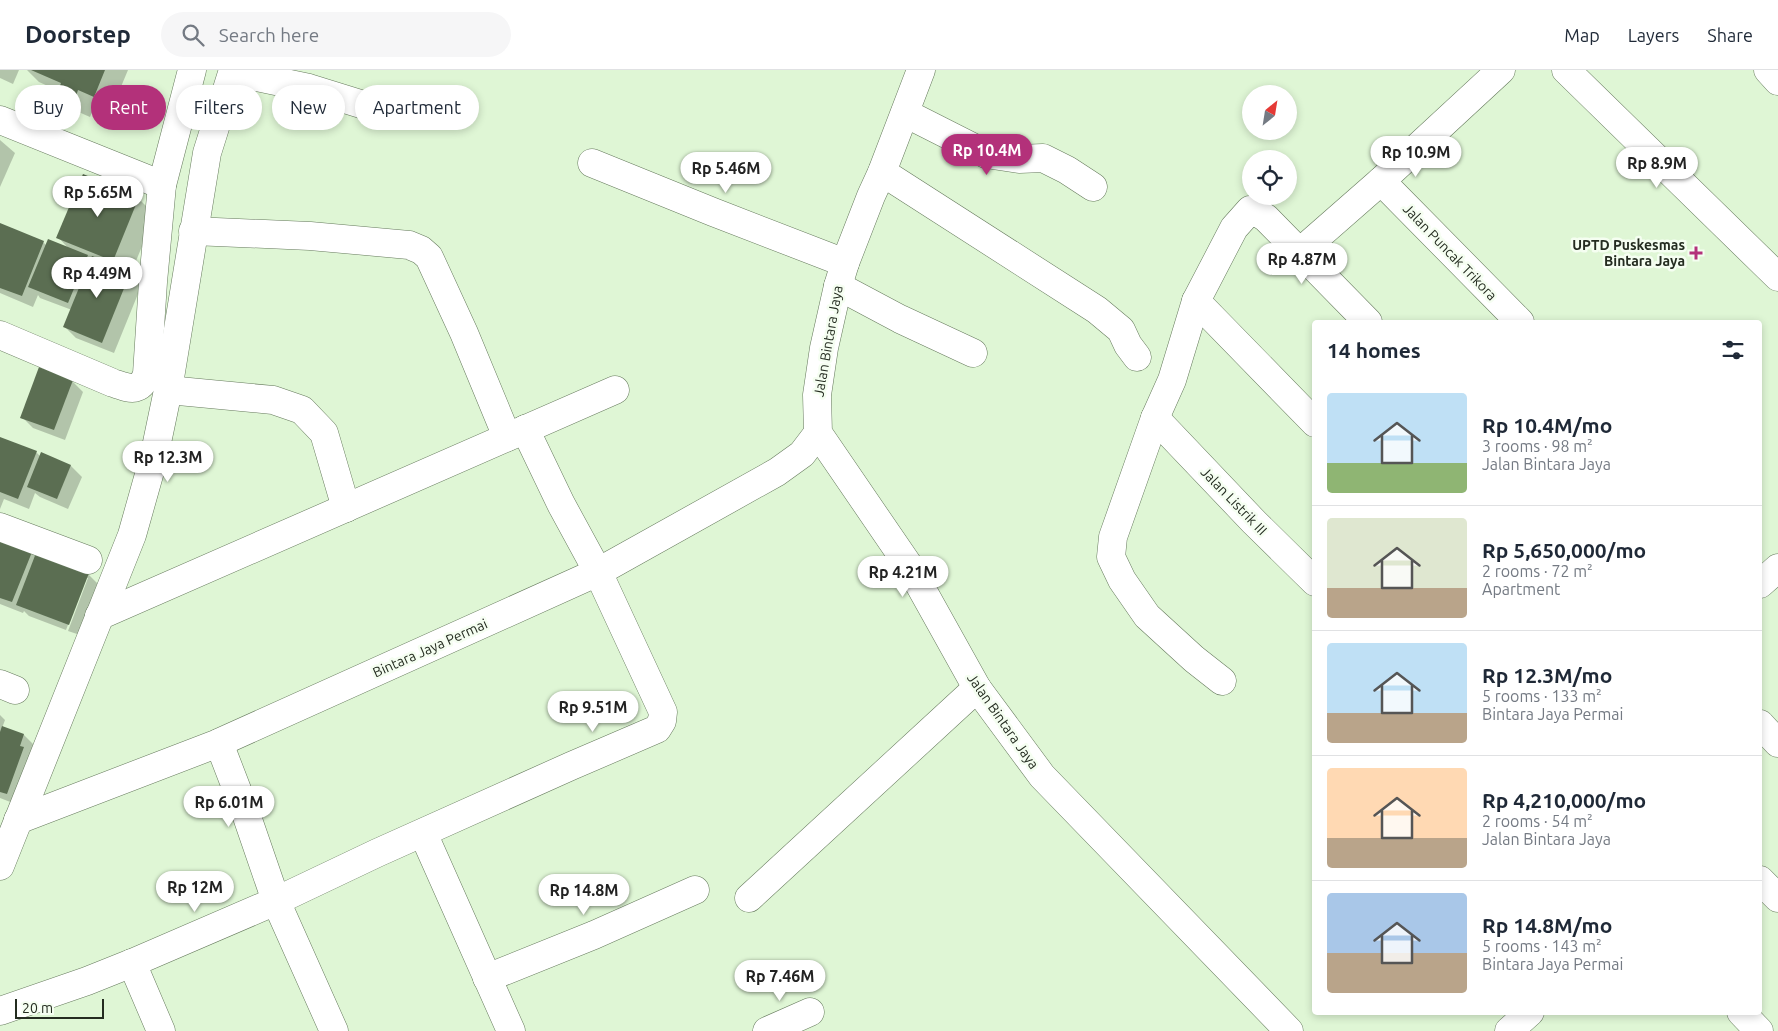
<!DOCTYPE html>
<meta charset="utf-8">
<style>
:root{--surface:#fff;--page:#f6f6f7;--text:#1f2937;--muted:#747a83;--line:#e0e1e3;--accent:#b3317a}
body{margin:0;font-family:Ubuntu,sans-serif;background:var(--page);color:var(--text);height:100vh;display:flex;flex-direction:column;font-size:19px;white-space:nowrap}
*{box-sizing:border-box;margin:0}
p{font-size:16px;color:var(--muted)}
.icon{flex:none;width:28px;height:28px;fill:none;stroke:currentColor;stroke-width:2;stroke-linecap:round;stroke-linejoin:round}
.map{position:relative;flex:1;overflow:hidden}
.sheet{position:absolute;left:1312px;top:250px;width:450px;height:695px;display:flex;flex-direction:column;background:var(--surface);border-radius:5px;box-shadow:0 2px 8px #0003}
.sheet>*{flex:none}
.top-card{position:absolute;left:15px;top:15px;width:475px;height:45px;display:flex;gap:10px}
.needle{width:32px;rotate:30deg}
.tools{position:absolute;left:1242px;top:15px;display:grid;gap:10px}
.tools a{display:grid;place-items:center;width:55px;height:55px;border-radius:50%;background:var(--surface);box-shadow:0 2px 8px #0003;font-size:25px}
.scale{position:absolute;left:15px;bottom:12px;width:89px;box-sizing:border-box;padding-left:5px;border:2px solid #242c20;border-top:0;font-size:14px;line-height:18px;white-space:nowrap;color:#242c20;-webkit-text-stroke:4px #f5fef1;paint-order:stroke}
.price{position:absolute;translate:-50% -42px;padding:0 11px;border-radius:18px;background:#fff;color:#222;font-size:16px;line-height:32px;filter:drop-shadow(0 1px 2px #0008)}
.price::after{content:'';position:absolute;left:50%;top:30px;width:15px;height:11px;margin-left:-8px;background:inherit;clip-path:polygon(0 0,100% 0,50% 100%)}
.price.current{background:var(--accent);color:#fff}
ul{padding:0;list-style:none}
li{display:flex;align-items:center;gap:15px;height:125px;padding:0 15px}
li+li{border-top:1px solid var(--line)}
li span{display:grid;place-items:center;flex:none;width:140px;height:100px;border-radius:5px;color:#555}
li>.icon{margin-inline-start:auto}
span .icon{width:60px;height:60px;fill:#fffc;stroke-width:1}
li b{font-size:21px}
h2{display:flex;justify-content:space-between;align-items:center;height:60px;padding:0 15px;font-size:21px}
.pill{padding:0 18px;border-radius:22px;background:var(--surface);box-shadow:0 2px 8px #0003;font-size:18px;line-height:45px}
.pill.current{background:var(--accent);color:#fff}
header{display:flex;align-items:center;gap:30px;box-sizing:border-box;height:70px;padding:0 25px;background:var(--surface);border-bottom:1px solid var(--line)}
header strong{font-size:24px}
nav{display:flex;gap:28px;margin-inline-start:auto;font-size:18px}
.search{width:350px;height:45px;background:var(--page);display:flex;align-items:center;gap:12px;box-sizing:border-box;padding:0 18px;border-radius:28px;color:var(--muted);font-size:19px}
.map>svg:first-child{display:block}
</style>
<header>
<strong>Doorstep</strong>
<div class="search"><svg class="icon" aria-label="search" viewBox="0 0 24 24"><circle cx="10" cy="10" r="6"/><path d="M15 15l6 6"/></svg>Search here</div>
<nav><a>Map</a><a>Layers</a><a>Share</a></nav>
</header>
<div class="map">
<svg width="1778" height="961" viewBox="0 0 1778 961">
<rect width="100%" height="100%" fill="#dff6d5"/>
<g fill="#0003">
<polygon points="0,0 19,0 13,14 0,8"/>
<polygon points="27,0 128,0 110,43 95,36 90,47 74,40 58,24 59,21 39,12"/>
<polygon points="0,70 15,83 0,117"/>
<polygon points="138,128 155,145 131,203 142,214 114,283 76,268 65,257 72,240 40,228 38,225 33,237 0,223 0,155 43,172 47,176 69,179 58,167"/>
<polygon points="72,311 83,322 65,370 33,358 22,347"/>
<polygon points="0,368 36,382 41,387 71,396 82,407 68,439 40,427 35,423 29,439 4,429 0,439"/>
<polygon points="0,466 88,504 99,515 80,565 68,561 88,508 86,508 66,560 29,546 24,541 23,543 0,534"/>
<polygon points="0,645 5,650 2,658 24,665 35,676 18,735 0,728"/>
</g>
<g fill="#5b6e52">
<polygon points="31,0 105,0 94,27 78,20 74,32 57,24 61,13"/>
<polygon points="83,104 139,127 113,191 56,168"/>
<polygon points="0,153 44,171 22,226 0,218"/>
<polygon points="48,169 88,185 68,233 28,217"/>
<polygon points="92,186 131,201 102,273 63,257"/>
<polygon points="39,297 73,310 54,360 20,348"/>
<polygon points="0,367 37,381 18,429 0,422"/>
<polygon points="41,382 71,395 57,429 27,417"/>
<polygon points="0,464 34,477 12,532 0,528"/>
<polygon points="36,483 89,503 69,555 16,535"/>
<polygon points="2,656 24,664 20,676 24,677 7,724 0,722 0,662"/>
</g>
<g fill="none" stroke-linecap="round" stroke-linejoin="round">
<g stroke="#667a5d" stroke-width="29">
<g id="minor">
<polyline points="921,0 882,102 871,126 845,193 838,216 824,278 817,325 818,363 909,496 977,618 1042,706 1289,961"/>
<polyline points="1566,0 1778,207"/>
<polyline points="1768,0 1778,11"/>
<polyline points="233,2 309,18 396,45"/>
<polyline points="905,43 986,84 1019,89 1043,88 1067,100 1093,117"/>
<polyline points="0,50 162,115"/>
<polyline points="592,93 713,142 845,193"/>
<polyline points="882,102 1097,240 1121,260 1128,275 1137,287"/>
<polyline points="1381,111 1520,252"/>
<polyline points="193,161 310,166 409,175 421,180 429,187 464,263 507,367"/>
<polyline points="1300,182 1381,111 1501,0"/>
<polyline points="838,216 900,249 973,283"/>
<polyline points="1196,231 1315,353"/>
<path d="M0,265L113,313C129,318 140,324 147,304L153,212L162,115L192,0"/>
<polyline points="168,320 273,330 302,340 324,363 346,438"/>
<polyline points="1155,348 1254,452 1315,512"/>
<polyline points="0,457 88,490"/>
<polyline points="1760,514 1778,498"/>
<polyline points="99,546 615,320"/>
<polyline points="1222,611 1194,589 1147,546 1122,510 1111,487 1113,467 1155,348 1172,310 1196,231 1234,158 1250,140 1255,141 1266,148 1368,252"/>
<polyline points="0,614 15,620"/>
<polyline points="1760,654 1778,673"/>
<polyline points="219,673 244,738 276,831 334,961"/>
<polyline points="18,750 216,674 598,502 777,402 802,384 818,363"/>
<polyline points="423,763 511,961"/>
<polyline points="0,796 132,465 154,387 168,320 207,83 233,0"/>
<polyline points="1760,810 1778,828"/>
<polyline points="749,828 977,618"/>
<polyline points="132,893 161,961"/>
<polyline points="487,908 594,865 695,820"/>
<polyline points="0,941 87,911 132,893 276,831 377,783 571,696 657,659 662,651 663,642 598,502 561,434 525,359"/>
<polyline points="1741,942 1759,961"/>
<polyline points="767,961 810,942"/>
<polyline points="1509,961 1530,942"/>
</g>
</g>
<use href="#minor" stroke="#fff" stroke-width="28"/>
</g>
<path fill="#b3317a" stroke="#f5fef1" stroke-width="2" d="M1693.5 175.5h5v5h5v5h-5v5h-5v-5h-5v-5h5z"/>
<g text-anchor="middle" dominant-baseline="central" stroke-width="5" stroke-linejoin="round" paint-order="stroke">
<g font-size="14" font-weight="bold" fill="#242c20" stroke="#f5fef1" text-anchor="end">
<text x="1685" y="175">UPTD Puskesmas<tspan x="1685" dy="16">Bintara Jaya</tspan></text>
</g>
<g font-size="14" fill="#242c20" stroke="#f5fef1">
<text transform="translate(1450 182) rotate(46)">Jalan Puncak Trikora</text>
<text transform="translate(828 271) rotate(-80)">Jalan Bintara Jaya</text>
<text transform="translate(1234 431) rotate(46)">Jalan Listrik III</text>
<text transform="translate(430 578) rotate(-24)">Bintara Jaya Permai</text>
<text transform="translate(1003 651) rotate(55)">Jalan Bintara Jaya</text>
</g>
</g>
</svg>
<div class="tools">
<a><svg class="needle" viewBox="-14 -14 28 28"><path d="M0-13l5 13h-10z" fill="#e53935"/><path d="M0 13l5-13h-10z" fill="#747a83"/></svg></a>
<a><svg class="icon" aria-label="locate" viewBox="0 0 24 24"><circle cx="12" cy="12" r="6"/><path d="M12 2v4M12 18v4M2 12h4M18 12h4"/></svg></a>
</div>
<div class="scale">20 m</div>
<b class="price current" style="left:987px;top:106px">Rp 10.4M</b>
<b class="price" style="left:1416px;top:108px">Rp 10.9M</b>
<b class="price" style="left:1657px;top:119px">Rp 8.9M</b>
<b class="price" style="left:726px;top:124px">Rp 5.46M</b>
<b class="price" style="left:98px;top:148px">Rp 5.65M</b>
<b class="price" style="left:1302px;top:215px">Rp 4.87M</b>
<b class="price" style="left:97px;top:229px">Rp 4.49M</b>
<b class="price" style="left:168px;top:413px">Rp 12.3M</b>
<b class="price" style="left:903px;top:528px">Rp 4.21M</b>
<b class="price" style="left:593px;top:663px">Rp 9.51M</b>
<b class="price" style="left:229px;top:758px">Rp 6.01M</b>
<b class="price" style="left:195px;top:843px">Rp 12M</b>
<b class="price" style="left:584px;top:846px">Rp 14.8M</b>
<b class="price" style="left:780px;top:932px">Rp 7.46M</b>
<div class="top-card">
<a class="pill">Buy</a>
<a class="pill current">Rent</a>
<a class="pill">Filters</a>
<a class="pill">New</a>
<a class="pill">Apartment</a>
</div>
<section class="sheet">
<h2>14 homes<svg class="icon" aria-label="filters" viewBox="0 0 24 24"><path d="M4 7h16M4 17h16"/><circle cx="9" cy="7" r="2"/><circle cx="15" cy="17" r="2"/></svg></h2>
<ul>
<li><span style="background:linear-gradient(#bfe0f5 70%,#8fb573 0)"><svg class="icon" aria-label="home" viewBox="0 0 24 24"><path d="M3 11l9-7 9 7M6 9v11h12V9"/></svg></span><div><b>Rp 10.4M/mo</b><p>3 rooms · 98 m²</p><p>Jalan Bintara Jaya</p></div></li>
<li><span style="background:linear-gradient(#dfe7d0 70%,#b9a48a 0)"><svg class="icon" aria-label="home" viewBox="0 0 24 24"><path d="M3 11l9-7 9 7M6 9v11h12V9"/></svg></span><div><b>Rp 5,650,000/mo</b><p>2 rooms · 72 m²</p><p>Apartment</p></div></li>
<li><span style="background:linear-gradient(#bfe0f5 70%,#b9a48a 0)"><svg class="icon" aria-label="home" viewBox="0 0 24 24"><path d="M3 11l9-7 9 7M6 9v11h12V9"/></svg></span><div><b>Rp 12.3M/mo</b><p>5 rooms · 133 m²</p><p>Bintara Jaya Permai</p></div></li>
<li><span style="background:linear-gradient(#ffd9b3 70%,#b9a48a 0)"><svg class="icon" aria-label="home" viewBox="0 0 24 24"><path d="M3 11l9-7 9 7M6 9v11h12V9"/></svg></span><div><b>Rp 4,210,000/mo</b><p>2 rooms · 54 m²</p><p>Jalan Bintara Jaya</p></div></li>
<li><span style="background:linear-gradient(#a9c7e8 60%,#b9a48a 0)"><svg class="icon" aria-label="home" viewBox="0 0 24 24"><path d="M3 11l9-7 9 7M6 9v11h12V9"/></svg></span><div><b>Rp 14.8M/mo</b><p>5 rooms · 143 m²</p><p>Bintara Jaya Permai</p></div></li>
</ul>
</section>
</div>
